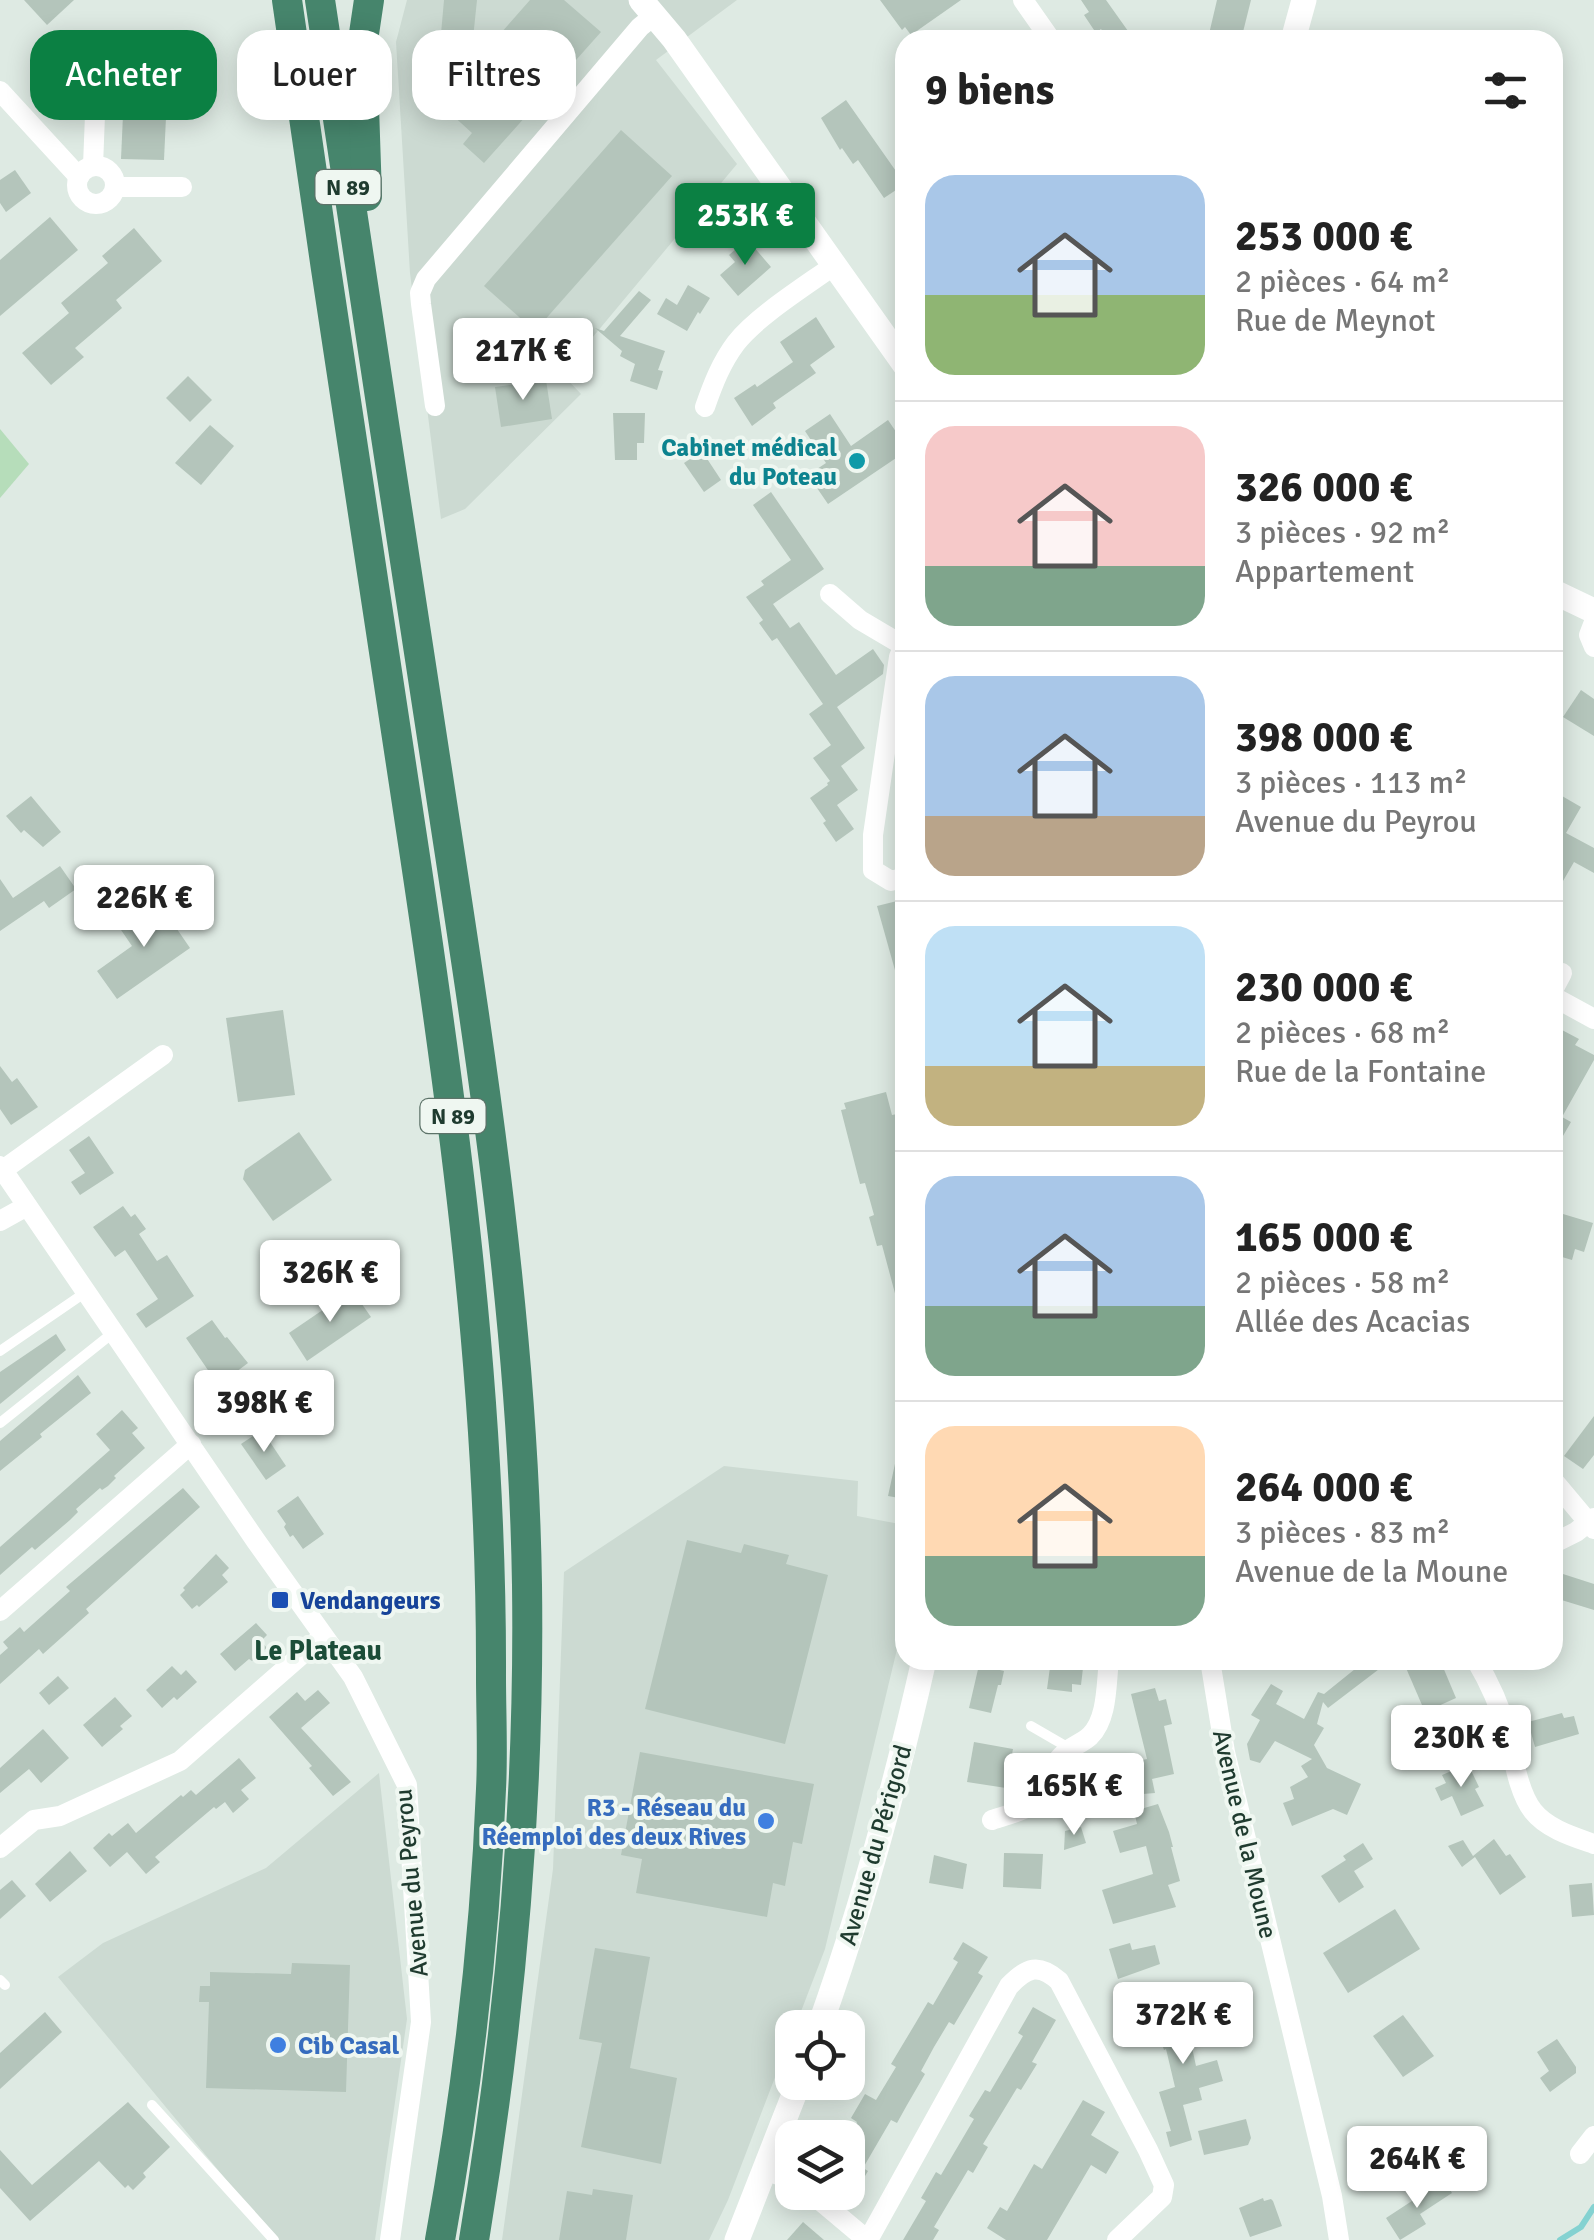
<!DOCTYPE html>
<html lang="fr">
<meta charset="utf-8">
<style>
:root{--surface:#fff;--page:#f2f2f2;--text:#222;--muted:#767676;--line:#e0e0e0;--accent:#0b8043}
body{margin:0;font-family:Signika,sans-serif;background:var(--page);color:var(--text);height:100vh;display:flex;flex-direction:column;font-size:38px;white-space:nowrap}
*{box-sizing:border-box;margin:0}
p{font-size:32px;color:var(--muted)}
.icon{flex:none;width:55px;height:55px;fill:none;stroke:currentColor;stroke-width:2;stroke-linecap:round;stroke-linejoin:round}
.map{position:relative;flex:1;overflow:hidden}
.drawer{position:absolute;left:895px;top:30px;width:668px;height:1640px;display:flex;flex-direction:column;background:var(--surface);border-radius:30px;box-shadow:0 5px 25px #0003}
.drawer>*{flex:none}
.guide{position:absolute;left:30px;top:30px;width:715px;height:90px;display:flex;gap:20px}
.tools{position:absolute;left:775px;top:2010px;display:grid;gap:20px}
.tools a{display:grid;place-items:center;width:90px;height:90px;border-radius:20px;background:var(--surface);box-shadow:0 5px 25px #0003;font-size:50px}
.price{position:absolute;translate:-50% -85px;padding:0 22px;border-radius:10px;background:#fff;color:#222;font-size:32px;line-height:65px;filter:drop-shadow(0 2px 5px #0008)}
.price::after{content:'';position:absolute;left:50%;top:60px;width:30px;height:22px;margin-left:-15px;background:inherit;clip-path:polygon(0 0,100% 0,50% 100%)}
.price.selected{background:var(--accent);color:#fff}
ul{padding:0;list-style:none}
li{display:flex;align-items:center;gap:30px;height:250px;padding:0 30px}
li+li{border-top:2px solid var(--line)}
li span{display:grid;place-items:center;flex:none;width:280px;height:200px;border-radius:30px;color:#555}
li>.icon{margin-inline-start:auto}
span .icon{width:120px;height:120px;fill:#fffc;stroke-width:1}
li b{font-size:42px}
h2{display:flex;justify-content:space-between;align-items:center;height:120px;padding:0 30px;font-size:42px}
.pill{padding:0 35px;border-radius:30px;background:var(--surface);box-shadow:0 5px 25px #0003;font-size:35px;line-height:90px}
.pill.selected{background:var(--accent);color:#fff}
.map>svg:first-child{display:block}
</style>
<div class="map">
<svg width="1594" height="2240" viewBox="0 0 1594 2240">
<rect width="100%" height="100%" fill="#deeae3"/>
<g fill="#ccdad2">
<polygon points="407,0 737,0 656,60 737,164 562,374 581,394 465,509 441,519 410,273 396,42"/>
<polygon points="724,1466 858,1481 857,1516 905,1525 905,1616 825,1949 795,2027 792,2028 792,2033 728,2200 709,2240 502,2240 553,1869 564,1572"/>
<polygon points="379,1773 407,2019 375,2240 276,2240 58,1977 103,1943 266,1868"/>
</g>
<polygon fill="#b6ddba" points="0,429 29,464 0,498"/>
<g fill="none" stroke-linecap="round" stroke-linejoin="round">
<polyline stroke="#84d2d1" stroke-width="6" points="1560,2240 1581,2227 1594,2207"/>
</g>
<g fill="#b4c5bb">
<polygon points="24,0 74,0 47,25"/>
<polygon points="444,0 477,0 472,48 440,45"/>
<polygon points="530,0 564,0 601,32 484,163 463,144 472,133 450,113 460,102 449,92"/>
<polygon points="880,0 961,0 911,35 905,27 902,30"/>
<polygon points="1081,0 1106,0 1128,31 1116,40 1110,32 1106,36 1101,29 1096,33 1084,15 1089,12"/>
<polygon points="1217,0 1251,0 1243,32 1239,31 1237,40 1209,34"/>
<polygon points="125,39 160,65 134,100 100,74"/>
<polygon points="65,55 93,88 60,116 32,83"/>
<polygon points="846,100 905,184 884,198 858,160 853,164 842,148 840,150 821,118"/>
<polygon points="123,115 166,117 164,160 121,159"/>
<polygon points="621,130 672,176 535,331 484,286"/>
<polygon points="15,170 31,193 6,212 0,203 0,180"/>
<polygon points="50,217 78,250 0,316 0,260"/>
<polygon points="134,228 162,261 116,300 122,308 75,348 84,357 51,385 22,353 69,313 61,303 108,263 102,256"/>
<polygon points="747,239 771,267 738,296 720,275 735,262 729,255"/>
<polygon points="688,285 710,298 700,314 698,312 687,331 657,314 666,298 677,305"/>
<polygon points="639,291 651,300 620,336 665,351 658,370 663,371 657,390 630,381 635,364 620,356 622,351 595,328 604,331"/>
<polygon points="816,317 835,347 810,365 816,373 773,403 776,408 752,426 734,398 755,384 757,387 793,362 780,342"/>
<polygon points="188,376 212,400 190,422 166,398"/>
<polygon points="546,380 552,419 501,427 495,387"/>
<polygon points="613,413 645,413 644,443 637,443 637,460 615,460"/>
<polygon points="830,414 851,446 888,420 905,445 905,452 828,504 808,475 826,463 805,431"/>
<polygon points="210,425 234,446 201,485 175,463"/>
<polygon points="702,451 721,480 704,492 684,463"/>
<polygon points="771,492 824,569 773,604 790,628 799,622 836,675 873,649 884,665 883,674 837,707 865,748 841,766 858,790 837,805 854,829 836,842 823,823 826,821 810,798 828,785 827,783 830,781 813,758 831,745 809,714 823,704 777,638 772,641 759,623 763,620 746,597 764,585 761,581 791,560 753,505"/>
<polygon points="1581,690 1594,699 1594,736 1563,717"/>
<polygon points="31,796 61,832 43,847 24,830 21,833 6,816"/>
<polygon points="1562,796 1581,807 1566,833 1594,848 1594,873 1574,862 1552,900 1552,808"/>
<polygon points="60,866 76,889 49,908 44,901 0,931 0,879 13,898"/>
<polygon points="905,899 905,987 900,988 877,906"/>
<polygon points="157,900 190,948 117,999 97,971 132,946 119,927"/>
<polygon points="283,1010 295,1095 238,1102 226,1018"/>
<polygon points="1562,1030 1579,1039 1575,1045 1594,1055 1594,1060 1562,1117 1571,1122 1552,1155 1552,1068 1561,1053 1552,1047"/>
<polygon points="0,1066 12,1082 17,1078 38,1107 11,1125 0,1109"/>
<polygon points="886,1092 892,1115 897,1114 905,1143 905,1312 900,1312 882,1245 877,1246 869,1217 874,1215 869,1197 865,1183 860,1184 841,1110 846,1109 844,1103"/>
<polygon points="299,1132 332,1180 273,1221 243,1179 245,1170"/>
<polygon points="89,1136 114,1173 80,1195 71,1182 85,1173 69,1150"/>
<polygon points="123,1206 131,1217 135,1214 146,1229 139,1234 157,1261 167,1255 194,1296 146,1328 136,1314 158,1299 125,1250 115,1257 93,1227"/>
<polygon points="1563,1214 1593,1223 1584,1252 1575,1249 1572,1260 1552,1254 1552,1228 1558,1230"/>
<polygon points="300,1253 314,1274 286,1294 272,1273"/>
<polygon points="352,1290 371,1317 307,1361 289,1333"/>
<polygon points="212,1320 225,1338 227,1337 248,1363 228,1378 248,1404 229,1418 203,1383 212,1376 186,1338"/>
<polygon points="56,1334 66,1350 0,1404 0,1372"/>
<polygon points="78,1375 91,1393 40,1434 42,1437 0,1471 0,1441"/>
<polygon points="122,1410 138,1428 132,1433 145,1448 114,1476 116,1478 108,1486 102,1490 100,1488 76,1509 78,1512 70,1520 35,1550 32,1547 0,1575 0,1547 110,1450 96,1434"/>
<polygon points="1594,1416 1594,1455 1583,1469 1564,1456"/>
<polygon points="262,1430 286,1466 266,1480 241,1444"/>
<polygon points="898,1450 905,1450 905,1499 888,1496"/>
<polygon points="183,1488 200,1507 86,1609 89,1613 43,1654 39,1649 0,1684 0,1655 8,1648 3,1642 20,1627 24,1632 70,1591 66,1587"/>
<polygon points="298,1496 324,1534 303,1549 293,1535 290,1537 284,1527 286,1524 277,1511"/>
<polygon points="687,1540 741,1553 744,1544 789,1555 786,1564 828,1575 785,1744 645,1709"/>
<polygon points="216,1554 229,1568 222,1575 228,1582 199,1607 197,1605 192,1609 180,1595 185,1590 183,1588"/>
<polygon points="1563,1574 1594,1584 1594,1610 1555,1598"/>
<polygon points="256,1623 267,1635 261,1641 267,1648 252,1661 249,1659 235,1671 220,1654"/>
<polygon points="1051,1660 1079,1660 1078,1668 1083,1668 1081,1685 1072,1684 1072,1692 1047,1689"/>
<polygon points="1376,1660 1391,1660 1328,1708 1323,1702 1317,1724 1324,1728 1314,1745 1327,1768 1361,1784 1347,1815 1333,1809 1292,1826 1283,1803 1294,1799 1290,1787 1308,1777 1301,1766 1312,1759 1275,1741 1260,1763 1250,1760 1247,1744 1260,1720 1251,1715 1271,1684 1283,1691 1276,1704 1304,1719 1318,1692 1324,1694 1355,1669"/>
<polygon points="1424,1660 1440,1660 1456,1698 1425,1712 1406,1668"/>
<polygon points="979,1665 1004,1671 1001,1685 998,1685 991,1713 969,1708"/>
<polygon points="172,1666 181,1675 186,1670 197,1682 177,1700 174,1697 162,1708 146,1690"/>
<polygon points="58,1676 69,1688 49,1705 39,1693"/>
<polygon points="1155,1688 1159,1701 1166,1699 1172,1724 1164,1726 1174,1774 1152,1779 1155,1793 1131,1795 1124,1764 1147,1759 1131,1694"/>
<polygon points="318,1690 330,1703 301,1728 351,1782 333,1796 309,1768 312,1766 269,1717 297,1692 305,1701"/>
<polygon points="115,1697 132,1716 120,1726 123,1729 102,1747 83,1725"/>
<polygon points="1562,1713 1564,1718 1574,1716 1579,1734 1535,1747 1528,1722"/>
<polygon points="43,1729 69,1758 41,1783 29,1769 0,1793 0,1768"/>
<polygon points="974,1742 1013,1749 1006,1788 967,1782"/>
<polygon points="640,1752 814,1784 802,1844 793,1842 785,1886 773,1883 767,1917 636,1893 642,1859 621,1855"/>
<polygon points="239,1758 256,1778 241,1790 249,1799 233,1813 225,1802 216,1809 214,1807 155,1857 160,1862 146,1874 127,1852 110,1867 93,1848 109,1833 112,1836 128,1823 136,1833 181,1795 183,1797 191,1790 196,1795"/>
<polygon points="1468,1764 1479,1787 1475,1789 1484,1806 1461,1816 1452,1796 1441,1801 1435,1788 1446,1783 1442,1775"/>
<polygon points="1158,1804 1169,1832 1173,1847 1171,1847 1180,1881 1168,1885 1176,1907 1113,1924 1102,1890 1153,1874 1146,1846 1120,1853 1113,1831 1137,1824 1134,1811"/>
<polygon points="1081,1827 1086,1843 1064,1850 1065,1831"/>
<polygon points="1494,1839 1506,1856 1510,1854 1526,1877 1500,1895 1475,1857 1462,1867 1448,1846 1463,1840 1473,1856"/>
<polygon points="1363,1843 1373,1859 1354,1871 1364,1887 1339,1903 1321,1876 1346,1860 1343,1856"/>
<polygon points="70,1851 87,1871 50,1902 35,1884"/>
<polygon points="1004,1853 1043,1854 1041,1889 1003,1887"/>
<polygon points="934,1855 967,1864 963,1889 929,1883"/>
<polygon points="12,1880 26,1896 0,1919 0,1890"/>
<polygon points="1592,1883 1594,1915 1572,1917 1569,1885"/>
<polygon points="1395,1909 1420,1949 1348,1993 1323,1953"/>
<polygon points="963,1942 988,1957 978,1973 983,1976 954,2025 949,2022 934,2047 921,2071 925,2074 907,2105 897,2123 891,2120 863,2168 868,2171 858,2188 853,2185 848,2194 848,2138 857,2122 851,2118 865,2094 876,2100 896,2067 891,2064 915,2024 928,2002 933,2005 958,1962 953,1959"/>
<polygon points="1130,1943 1132,1950 1155,1945 1160,1964 1118,1979 1109,1949"/>
<polygon points="595,1948 650,1957 630,2068 677,2078 661,2164 581,2147 602,2043 579,2039"/>
<polygon points="292,1963 350,1965 346,2092 206,2088 209,2002 199,2002 200,1986 210,1986 210,1972 291,1974"/>
<polygon points="1196,2000 1201,2017 1192,2019 1198,2035 1190,2038 1196,2066 1217,2060 1223,2081 1199,2088 1202,2100 1183,2105 1192,2140 1170,2147 1166,2132 1171,2131 1159,2092 1175,2087 1166,2049 1164,2050 1152,2013"/>
<polygon points="1033,2007 1056,2020 1032,2062 1037,2064 1021,2090 1017,2088 983,2144 988,2147 973,2173 968,2170 934,2227 939,2230 933,2240 903,2240 926,2201 921,2198 936,2172 941,2175 974,2119 969,2116 985,2090 990,2092 1023,2036 1018,2033"/>
<polygon points="45,2012 62,2032 0,2089 0,2053"/>
<polygon points="1403,2015 1434,2056 1403,2077 1373,2036"/>
<polygon points="1557,2039 1576,2067 1576,2073 1550,2092 1540,2078 1549,2071 1537,2052"/>
<polygon points="1083,2100 1105,2112 1091,2135 1119,2152 1106,2174 1091,2165 1047,2240 1006,2240 987,2228 1000,2207 1007,2211 1034,2164 1042,2169"/>
<polygon points="128,2102 170,2147 143,2173 146,2177 133,2190 128,2185 125,2188 99,2161 30,2221 0,2188 0,2150 32,2185"/>
<polygon points="1246,2119 1251,2138 1248,2145 1204,2155 1198,2131"/>
<polygon points="1444,2180 1452,2193 1420,2214 1426,2224 1400,2240 1386,2218"/>
<polygon points="593,2189 633,2195 626,2240 559,2240 567,2191 592,2195"/>
<polygon points="1263,2198 1264,2201 1271,2199 1273,2201 1282,2226 1250,2237 1239,2208"/>
<polygon points="803,2222 824,2240 787,2240"/>
</g>
<g fill="none" stroke-linecap="round" stroke-linejoin="round">
<g stroke="#fff" stroke-width="10">
<polyline points="0,1351 86,1292"/>
<polyline points="0,1423 114,1332"/>
<polyline points="1031,1726 1069,1748"/>
<polyline points="0,1980 5,1985"/>
<polyline points="152,2105 274,2240"/>
</g>
<g stroke="#fff" stroke-width="20">
<polyline points="1023,0 1051,40"/>
<polyline points="0,91 79,177"/>
<circle cx="96" cy="185" r="19"/>
<polyline points="93,166 95,115"/>
<polyline points="116,187 182,187"/>
<polyline points="435,406 421,304 420,293 426,279 640,27 655,15"/>
<path d="M705,407C713,384 721,363 736,343C757,316 807,285 836,264"/>
<polyline points="830,594 860,620 904,646"/>
<polyline points="1594,622 1589,635 1594,647"/>
<polyline points="905,643 899,657 873,835 873,870 891,881 905,877"/>
<polyline points="1552,992 1562,973"/>
<polyline points="1552,996 1594,1019"/>
<polyline points="0,1166 256,1541 353,1677 407,1785 421,2022 390,2240"/>
<polyline points="3,1170 163,1055"/>
<polyline points="0,1221 27,1206"/>
<polyline points="1552,1479 1594,1529"/>
<polyline points="1552,1544 1576,1532 1594,1518"/>
<polyline points="0,1611 191,1444"/>
<polyline points="1210,1660 1225,1752 1332,2196 1339,2240"/>
<path d="M1476,1660C1489,1682 1500,1706 1507,1731C1513,1755 1518,1792 1533,1811C1547,1829 1574,1837 1594,1844"/>
<path d="M992,1820C1015,1812 1032,1811 1045,1789C1050,1779 1052,1769 1058,1760C1070,1745 1079,1746 1090,1736C1108,1718 1106,1684 1109,1660"/>
<polyline points="0,1848 34,1820 60,1816 180,1761 323,1636"/>
<polyline points="1580,2154 1594,2136"/>
<polyline points="765,2170 792,2180"/>
<polyline points="810,2192 867,2240"/>
<path d="M868,2240L1009,1986C1027,1967 1039,1963 1059,1981L1148,2150L1164,2185L1162,2197L1117,2240"/>
</g>
<g stroke="#fff" stroke-width="25">
<polyline points="641,0 674,39 905,365"/>
<polyline points="1293,40 1304,0"/>
<polyline points="1552,591 1594,611"/>
<path d="M819,2028C862,1908 896,1784 924,1660"/>
<polyline points="737,2240 799,2082"/>
</g>
<g stroke="#46856c" stroke-width="30">
<path d="M287,0C326,277 369,553 411,830C454,1113 492,1390 491,1676C491,1714 493,1752 491,1789C485,1940 467,2091 440,2240"/>
<path d="M320,0C360,265 400,531 441,796C481,1057 523,1321 527,1585C530,1805 510,2023 474,2240"/>
<polyline points="367,196 362,47 369,0"/>
</g>
</g>
<circle fill="#0f9aa8" stroke="#eff7f1" stroke-width="4" cx="857" cy="461" r="10"/>
<rect fill="#1a4fb4" stroke="#eff7f1" stroke-width="4" x="270" y="1590" width="20" height="20" rx="5"/>
<g fill="#3f7fe0" stroke="#eff7f1" stroke-width="4">
<circle cx="766" cy="1821" r="10"/>
<circle cx="278" cy="2045" r="10"/>
</g>
<g text-anchor="middle" dominant-baseline="central" stroke-width="8" stroke-linejoin="round" paint-order="stroke">
<g fill="#eff7f1" stroke="#5d7369" stroke-width="2.5">
<rect x="315.5" y="170" width="65" height="34" rx="8"/>
<rect x="420.5" y="1099" width="65" height="34" rx="8"/>
</g>
<g font-size="22" font-weight="bold" fill="#1f3b2f">
<text x="348" y="187">N 89</text>
<text x="453" y="1116">N 89</text>
</g>
<g font-size="25" font-weight="bold" fill="#0d838f" stroke="#eff7f1" text-anchor="end">
<text x="837" y="447">Cabinet médical<tspan x="837" dy="29">du Poteau</tspan></text>
</g>
<g font-size="25" font-weight="bold" fill="#164399" stroke="#eff7f1" text-anchor="start">
<text x="300" y="1600">Vendangeurs</text>
</g>
<g font-size="25" font-weight="bold" fill="#366cbe" stroke="#eff7f1" text-anchor="end">
<text x="746" y="1807">R3 - Réseau du<tspan x="746" dy="29">Réemploi des deux Rives</tspan></text>
<text x="298" y="2045" text-anchor="start">Cib Casal</text>
</g>
<g font-size="25" fill="#1f3b2f" stroke="#eff7f1">
<text transform="translate(1245 1834) rotate(77)">Avenue de la Moune</text>
<text transform="translate(875 1845) rotate(-74)">Avenue du Périgord</text>
<text transform="translate(411 1883) rotate(-95)">Avenue du Peyrou</text>
</g>
<g font-size="28" font-weight="bold" fill="#1b4d38" stroke="#eff7f1">
<text x="318" y="1651">Le Plateau</text>
</g>
</g>
</svg>
<div class="tools">
<a><svg class="icon" aria-label="locate" viewBox="0 0 24 24"><circle cx="12" cy="12" r="6"/><path d="M12 2v4M12 18v4M2 12h4M18 12h4"/></svg></a>
<a><svg class="icon" aria-label="layers" viewBox="0 0 24 24"><path d="M12 4l9 5-9 5-9-5zM3 14l9 5 9-5"/></svg></a>
</div>
<b class="price selected" style="left:745px;top:268px">253K €</b>
<b class="price" style="left:523px;top:403px">217K €</b>
<b class="price" style="left:144px;top:950px">226K €</b>
<b class="price" style="left:330px;top:1325px">326K €</b>
<b class="price" style="left:264px;top:1455px">398K €</b>
<b class="price" style="left:1461px;top:1790px">230K €</b>
<b class="price" style="left:1074px;top:1838px">165K €</b>
<b class="price" style="left:1183px;top:2067px">372K €</b>
<b class="price" style="left:1417px;top:2211px">264K €</b>
<div class="guide">
<a class="pill selected">Acheter</a>
<a class="pill">Louer</a>
<a class="pill">Filtres</a>
</div>
<section class="drawer">
<h2>9 biens<svg class="icon" aria-label="filters" viewBox="0 0 24 24"><path d="M4 7h16M4 17h16"/><circle cx="9" cy="7" r="2"/><circle cx="15" cy="17" r="2"/></svg></h2>
<ul>
<li><span style="background:linear-gradient(#a9c7e8 60%,#8fb573 0)"><svg class="icon" aria-label="home" viewBox="0 0 24 24"><path d="M3 11l9-7 9 7M6 9v11h12V9"/></svg></span><div><b>253 000 €</b><p>2 pièces · 64 m²</p><p>Rue de Meynot</p></div></li>
<li><span style="background:linear-gradient(#f6c9c9 70%,#7fa58c 0)"><svg class="icon" aria-label="home" viewBox="0 0 24 24"><path d="M3 11l9-7 9 7M6 9v11h12V9"/></svg></span><div><b>326 000 €</b><p>3 pièces · 92 m²</p><p>Appartement</p></div></li>
<li><span style="background:linear-gradient(#a9c7e8 70%,#b9a48a 0)"><svg class="icon" aria-label="home" viewBox="0 0 24 24"><path d="M3 11l9-7 9 7M6 9v11h12V9"/></svg></span><div><b>398 000 €</b><p>3 pièces · 113 m²</p><p>Avenue du Peyrou</p></div></li>
<li><span style="background:linear-gradient(#bfe0f5 70%,#c2b280 0)"><svg class="icon" aria-label="home" viewBox="0 0 24 24"><path d="M3 11l9-7 9 7M6 9v11h12V9"/></svg></span><div><b>230 000 €</b><p>2 pièces · 68 m²</p><p>Rue de la Fontaine</p></div></li>
<li><span style="background:linear-gradient(#a9c7e8 65%,#7fa58c 0)"><svg class="icon" aria-label="home" viewBox="0 0 24 24"><path d="M3 11l9-7 9 7M6 9v11h12V9"/></svg></span><div><b>165 000 €</b><p>2 pièces · 58 m²</p><p>Allée des Acacias</p></div></li>
<li><span style="background:linear-gradient(#ffd9b3 65%,#7fa58c 0)"><svg class="icon" aria-label="home" viewBox="0 0 24 24"><path d="M3 11l9-7 9 7M6 9v11h12V9"/></svg></span><div><b>264 000 €</b><p>3 pièces · 83 m²</p><p>Avenue de la Moune</p></div></li>
</ul>
</section>
</div>
